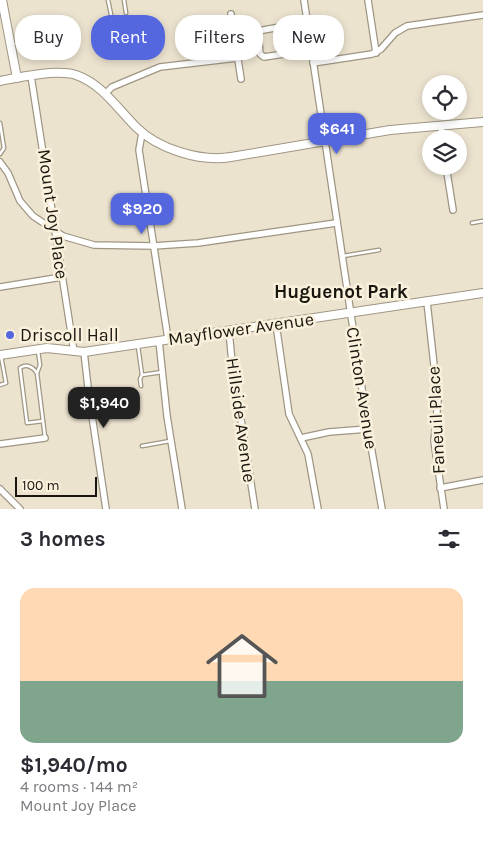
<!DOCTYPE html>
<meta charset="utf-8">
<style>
:root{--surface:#fff;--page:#f2f2f3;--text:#2b2b33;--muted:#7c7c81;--line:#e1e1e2;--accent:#5567de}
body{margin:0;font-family:Karla,sans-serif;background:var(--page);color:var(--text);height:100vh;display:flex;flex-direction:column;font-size:19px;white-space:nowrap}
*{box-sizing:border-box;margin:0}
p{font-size:16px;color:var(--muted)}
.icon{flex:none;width:28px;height:28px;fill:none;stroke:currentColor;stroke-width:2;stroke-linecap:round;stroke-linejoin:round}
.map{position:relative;height:509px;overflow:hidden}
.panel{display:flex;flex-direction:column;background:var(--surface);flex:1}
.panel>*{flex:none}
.hud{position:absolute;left:15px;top:15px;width:454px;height:45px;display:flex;gap:10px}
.controls{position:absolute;left:422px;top:75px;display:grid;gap:10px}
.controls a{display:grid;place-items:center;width:45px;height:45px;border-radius:50%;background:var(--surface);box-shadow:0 2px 8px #0003;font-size:25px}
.scale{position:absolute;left:15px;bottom:12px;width:82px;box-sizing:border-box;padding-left:5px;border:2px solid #19160f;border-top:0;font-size:14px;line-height:18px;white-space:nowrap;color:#19160f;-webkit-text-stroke:4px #f9f1dc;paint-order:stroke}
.price{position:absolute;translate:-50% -42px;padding:0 11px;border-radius:10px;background:var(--accent);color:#fff;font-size:16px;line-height:32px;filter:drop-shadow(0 1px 2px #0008)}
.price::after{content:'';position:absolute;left:50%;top:30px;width:15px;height:11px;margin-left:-8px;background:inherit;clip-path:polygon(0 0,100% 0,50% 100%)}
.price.selected{background:#222;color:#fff}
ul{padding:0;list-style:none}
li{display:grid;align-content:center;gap:10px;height:265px;padding:0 20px}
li+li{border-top:1px solid var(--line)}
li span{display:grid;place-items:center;height:155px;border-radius:15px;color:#555}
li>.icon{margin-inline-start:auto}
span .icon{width:90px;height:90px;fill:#fffc;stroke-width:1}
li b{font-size:21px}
h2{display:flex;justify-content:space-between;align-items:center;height:60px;padding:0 20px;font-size:21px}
.tag{padding:0 18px;border-radius:20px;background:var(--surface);box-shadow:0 2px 8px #0003;font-size:18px;line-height:45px}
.tag.selected{background:var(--accent);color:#fff}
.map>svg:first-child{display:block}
</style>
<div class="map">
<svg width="483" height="509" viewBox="0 0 483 509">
<rect width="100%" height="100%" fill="#ece3cf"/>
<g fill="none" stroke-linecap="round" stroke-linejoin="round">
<g stroke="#9e9683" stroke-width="5">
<g id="lane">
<polyline points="108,0 113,24"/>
<polyline points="124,0 126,13"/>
<polyline points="0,123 4,148 0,154"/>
<polyline points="472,223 483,221"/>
<polyline points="343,256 379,250"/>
<polyline points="138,346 142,375 162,372"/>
<polyline points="38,351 40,365 37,373 45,437"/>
<path d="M37,373C33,367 26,363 20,368L27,423L43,421"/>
<polyline points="0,385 6,383 1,356"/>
<polyline points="141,386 140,379 142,375"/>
<polyline points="142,446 170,441"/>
</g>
</g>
<g stroke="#9e9683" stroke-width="8">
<g id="street">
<polyline points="304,0 368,429 382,509"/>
<polyline points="368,0 376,53"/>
<polyline points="231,14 241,79"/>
<polyline points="307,22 258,31 260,54 264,57 311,50"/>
<polyline points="313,63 372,54 381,49 395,33 407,26 483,15"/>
<polyline points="31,76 74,352"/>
<polyline points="105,94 112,87 160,67 237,58"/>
<polyline points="441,126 442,139"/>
<polyline points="142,133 139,150 168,339"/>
<polyline points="0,162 8,173 20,201 33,216 63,236 94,245 153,246 198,243 336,223"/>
<polyline points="446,166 453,210"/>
<polyline points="0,287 62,277"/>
<polyline points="427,302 438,401 434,441 444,509"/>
<polyline points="276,324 289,414 308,454 318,509"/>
<polyline points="229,331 232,362 255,509"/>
<polyline points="159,341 167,416 182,509"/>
<polyline points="84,352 89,396 106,509"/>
<polyline points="301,438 329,432 368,429"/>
<polyline points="0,444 45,438"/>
<polyline points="440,488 483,480"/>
<polyline points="0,489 20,509"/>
</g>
</g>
<g stroke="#9e9683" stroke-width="10">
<g id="secondary">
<polyline points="2,0 17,78"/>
<path d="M0,81C20,77 56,69 76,75C102,84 117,108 136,127C158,149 200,162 231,157L390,130L483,122"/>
<polyline points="0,355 47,348 84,352 483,293"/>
</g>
</g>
<use href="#lane" stroke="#fff" stroke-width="2.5"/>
<use href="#street" stroke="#fff" stroke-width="5.5"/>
<use href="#secondary" stroke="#fff" stroke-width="8"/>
</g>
<circle fill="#5567de" stroke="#f9f1dc" stroke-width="2" cx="10" cy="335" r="5"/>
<g text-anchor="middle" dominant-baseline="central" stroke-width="5" stroke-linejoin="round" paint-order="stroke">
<g font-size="18" fill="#19160f" stroke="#f9f1dc">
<text transform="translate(53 214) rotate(82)">Mount Joy Place</text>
<text transform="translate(241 329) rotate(-8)">Mayflower Avenue</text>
<text transform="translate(362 388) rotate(81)">Clinton Avenue</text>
<text transform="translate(241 420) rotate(82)">Hillside Avenue</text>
<text transform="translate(436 420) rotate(-93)">Faneuil Place</text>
</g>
<g font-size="18" fill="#19160f" stroke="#f9f1dc" text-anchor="start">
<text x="20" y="335">Driscoll Hall</text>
</g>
<g font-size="19" font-weight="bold" fill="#19160f" stroke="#f9f1dc">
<text x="341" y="292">Huguenot Park</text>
</g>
</g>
</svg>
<div class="controls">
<a><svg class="icon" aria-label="locate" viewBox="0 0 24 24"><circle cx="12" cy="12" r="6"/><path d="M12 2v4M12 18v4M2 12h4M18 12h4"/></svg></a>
<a><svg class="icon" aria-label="layers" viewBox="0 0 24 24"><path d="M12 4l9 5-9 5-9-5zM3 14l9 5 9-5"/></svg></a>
</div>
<div class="scale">100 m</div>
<b class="price" style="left:337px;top:155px">$641</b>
<b class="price" style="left:142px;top:235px">$920</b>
<b class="price selected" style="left:104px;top:429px">$1,940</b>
<div class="hud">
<a class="tag">Buy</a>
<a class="tag selected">Rent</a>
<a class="tag">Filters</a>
<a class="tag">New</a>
</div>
</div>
<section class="panel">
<h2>3 homes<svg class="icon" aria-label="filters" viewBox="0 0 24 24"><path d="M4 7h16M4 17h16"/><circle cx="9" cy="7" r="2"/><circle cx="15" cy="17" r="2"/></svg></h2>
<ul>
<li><span style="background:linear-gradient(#ffd9b3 60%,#7fa58c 0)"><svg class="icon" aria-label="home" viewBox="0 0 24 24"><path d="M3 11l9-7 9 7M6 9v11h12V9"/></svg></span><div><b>$1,940/mo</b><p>4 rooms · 144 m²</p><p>Mount Joy Place</p></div></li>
</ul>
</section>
